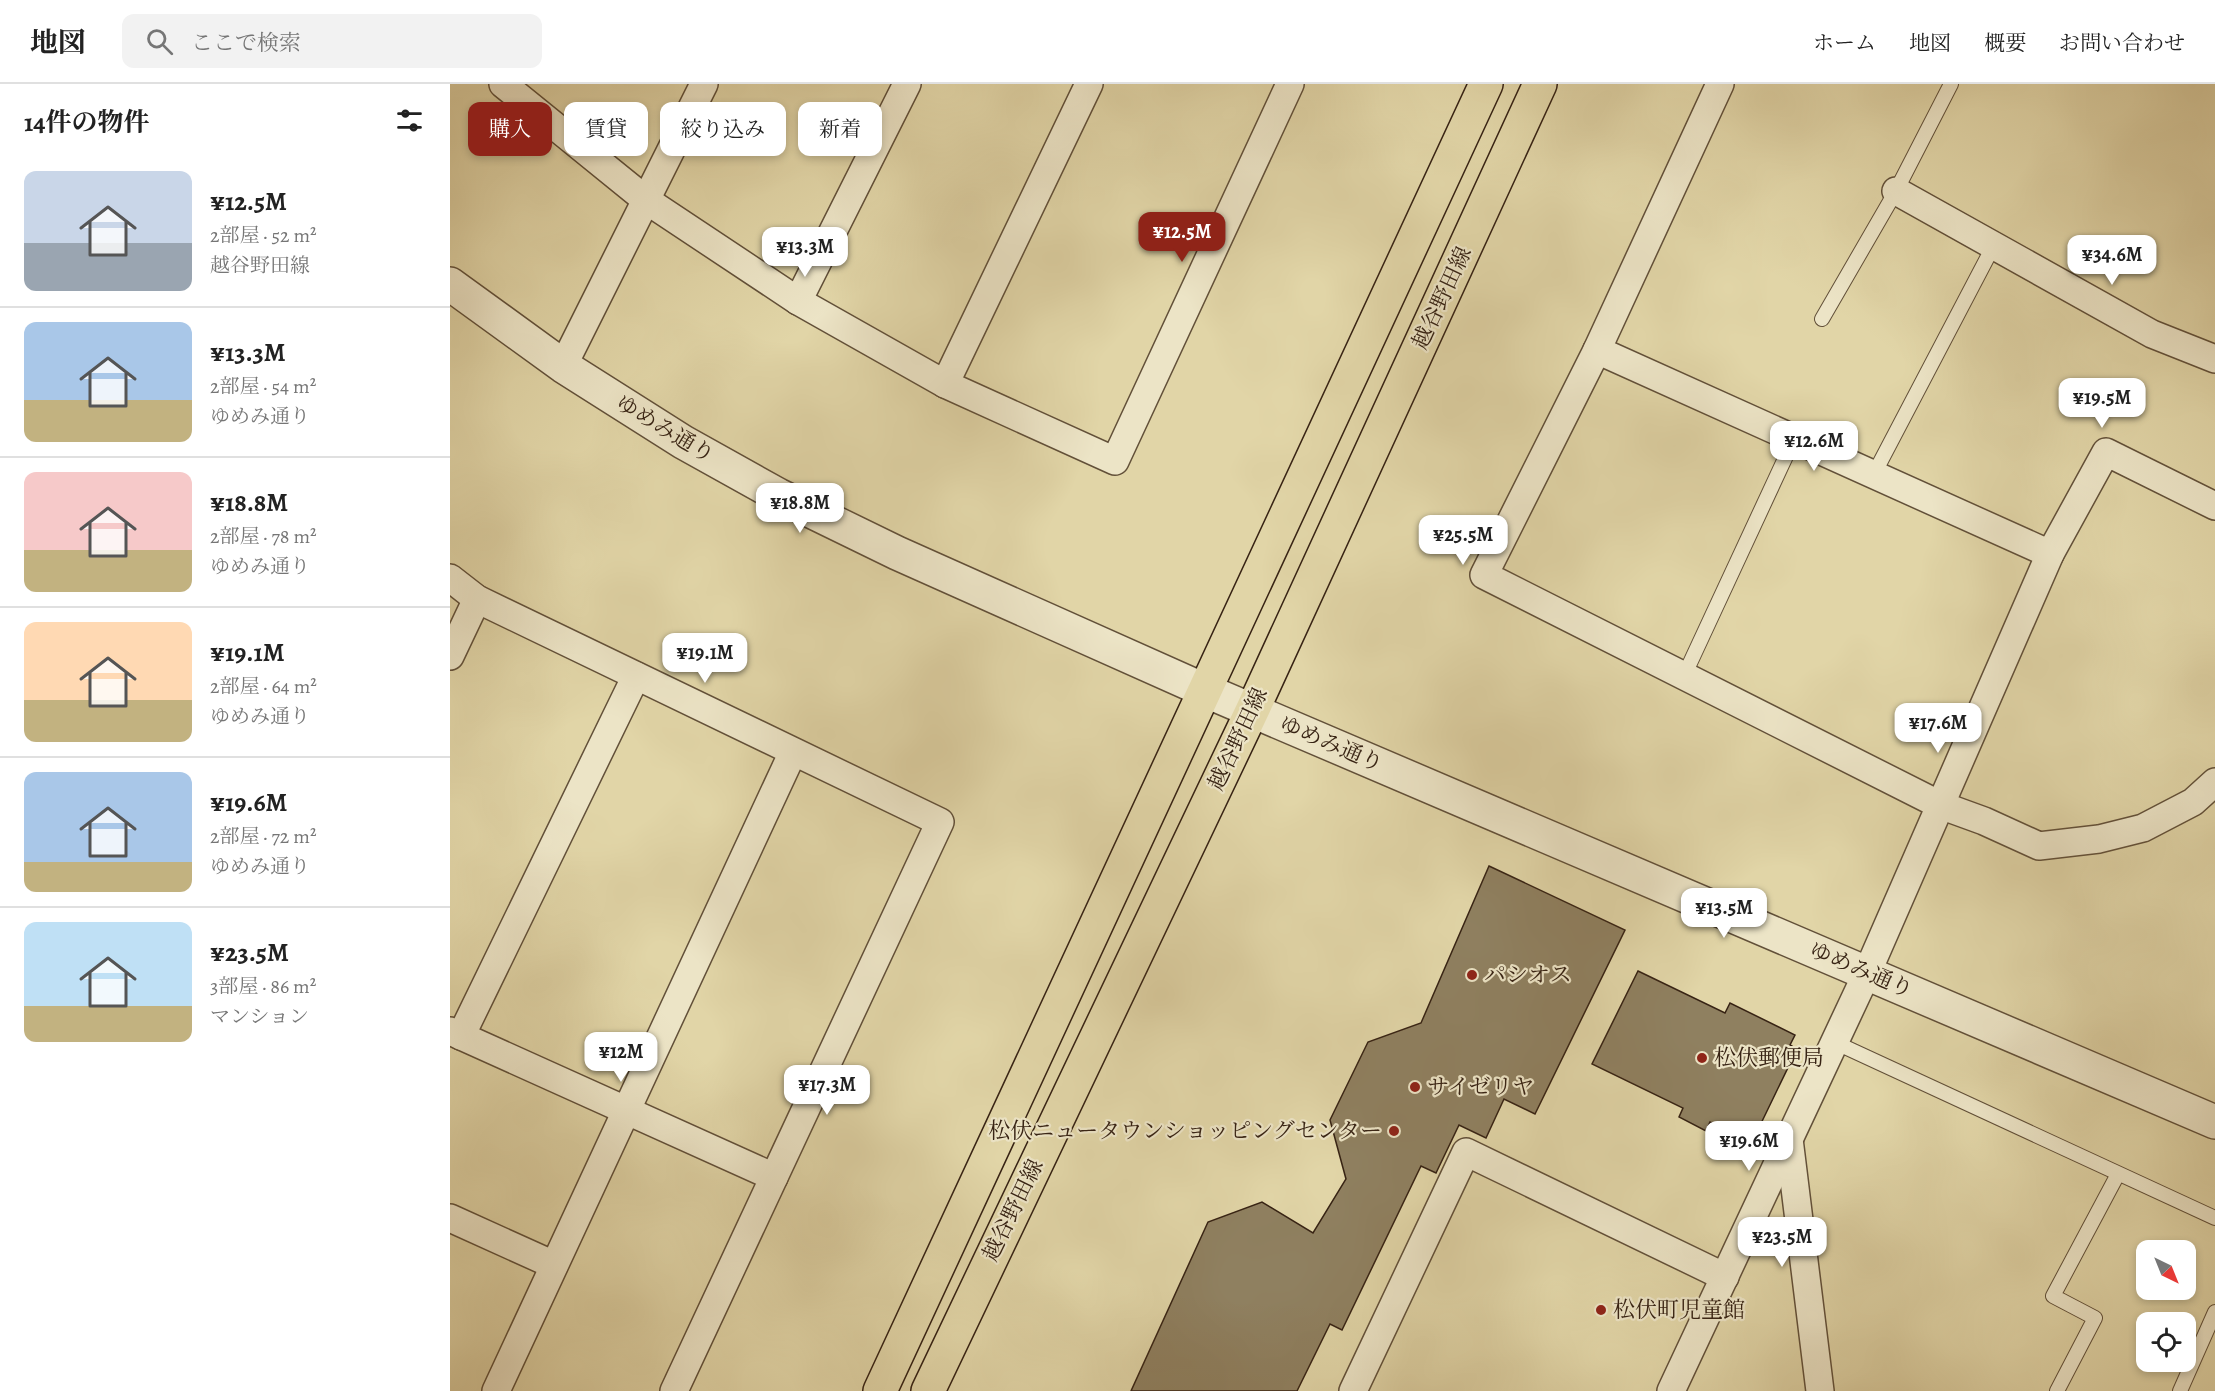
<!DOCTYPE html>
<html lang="ja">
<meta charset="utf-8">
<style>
:root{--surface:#fff;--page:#f2f2f2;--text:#222;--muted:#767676;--line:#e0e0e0;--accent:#8f2418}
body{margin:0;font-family:Alegreya,"Noto Serif JP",serif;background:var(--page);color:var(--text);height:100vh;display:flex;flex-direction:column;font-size:22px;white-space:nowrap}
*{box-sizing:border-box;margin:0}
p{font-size:20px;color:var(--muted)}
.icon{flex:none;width:33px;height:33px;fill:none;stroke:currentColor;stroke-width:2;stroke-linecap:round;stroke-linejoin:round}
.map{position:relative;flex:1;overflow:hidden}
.panel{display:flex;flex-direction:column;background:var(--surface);width:450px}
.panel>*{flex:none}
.guide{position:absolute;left:18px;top:18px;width:570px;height:54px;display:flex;gap:12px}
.needle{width:39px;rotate:137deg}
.tools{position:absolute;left:1686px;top:1156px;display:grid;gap:12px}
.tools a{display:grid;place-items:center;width:60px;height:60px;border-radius:12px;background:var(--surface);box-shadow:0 3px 9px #0003;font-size:30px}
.price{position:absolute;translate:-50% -51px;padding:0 14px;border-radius:12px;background:#fff;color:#222;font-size:20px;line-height:39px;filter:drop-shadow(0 2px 3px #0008)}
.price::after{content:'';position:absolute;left:50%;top:36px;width:18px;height:14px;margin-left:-9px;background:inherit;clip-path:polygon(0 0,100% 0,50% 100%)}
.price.current{background:var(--accent);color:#fff}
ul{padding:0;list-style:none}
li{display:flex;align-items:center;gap:18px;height:150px;padding:0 24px}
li+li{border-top:2px solid var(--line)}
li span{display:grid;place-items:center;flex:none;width:168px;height:120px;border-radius:12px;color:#555}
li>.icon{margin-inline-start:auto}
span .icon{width:72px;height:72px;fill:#fffc;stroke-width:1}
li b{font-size:26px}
h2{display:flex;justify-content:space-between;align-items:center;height:72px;padding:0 24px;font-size:26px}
.pill{padding:0 21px;border-radius:12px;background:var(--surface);box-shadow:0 3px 9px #0003;font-size:21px;line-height:54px}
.pill.current{background:var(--accent);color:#fff}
header{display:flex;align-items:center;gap:36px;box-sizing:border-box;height:84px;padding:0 30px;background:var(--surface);border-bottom:2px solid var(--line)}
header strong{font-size:28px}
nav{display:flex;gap:33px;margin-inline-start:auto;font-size:21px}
.search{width:420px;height:54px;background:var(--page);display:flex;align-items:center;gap:15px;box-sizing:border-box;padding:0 21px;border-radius:12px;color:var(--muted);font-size:22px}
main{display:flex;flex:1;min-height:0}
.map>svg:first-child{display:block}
</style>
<header>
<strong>地図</strong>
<div class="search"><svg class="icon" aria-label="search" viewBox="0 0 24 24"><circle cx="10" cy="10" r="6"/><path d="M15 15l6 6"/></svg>ここで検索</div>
<nav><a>ホーム</a><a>地図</a><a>概要</a><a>お問い合わせ</a></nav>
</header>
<main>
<section class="panel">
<h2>14件の物件<svg class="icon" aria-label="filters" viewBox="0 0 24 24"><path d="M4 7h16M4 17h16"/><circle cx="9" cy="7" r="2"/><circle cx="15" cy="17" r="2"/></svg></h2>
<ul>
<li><span style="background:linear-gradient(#c9d6e8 60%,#9aa5b1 0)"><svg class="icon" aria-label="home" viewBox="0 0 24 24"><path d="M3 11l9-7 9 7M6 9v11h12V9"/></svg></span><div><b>¥12.5M</b><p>2部屋 · 52 m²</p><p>越谷野田線</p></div></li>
<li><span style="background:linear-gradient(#a9c7e8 65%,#c2b280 0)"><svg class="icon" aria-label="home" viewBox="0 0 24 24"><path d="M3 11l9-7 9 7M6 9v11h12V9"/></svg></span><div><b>¥13.3M</b><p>2部屋 · 54 m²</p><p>ゆめみ通り</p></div></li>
<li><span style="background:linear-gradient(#f6c9c9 65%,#c2b280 0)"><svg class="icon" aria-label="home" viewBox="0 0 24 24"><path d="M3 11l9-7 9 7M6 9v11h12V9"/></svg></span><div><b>¥18.8M</b><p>2部屋 · 78 m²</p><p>ゆめみ通り</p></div></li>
<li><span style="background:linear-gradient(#ffd9b3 65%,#c2b280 0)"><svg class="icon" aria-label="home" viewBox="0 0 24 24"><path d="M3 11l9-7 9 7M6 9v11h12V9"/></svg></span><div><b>¥19.1M</b><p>2部屋 · 64 m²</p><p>ゆめみ通り</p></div></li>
<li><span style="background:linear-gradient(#a9c7e8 75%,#c2b280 0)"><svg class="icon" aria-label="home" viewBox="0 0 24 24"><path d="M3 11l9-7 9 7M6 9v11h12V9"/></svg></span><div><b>¥19.6M</b><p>2部屋 · 72 m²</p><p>ゆめみ通り</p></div></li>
<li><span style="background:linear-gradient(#bfe0f5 70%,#c2b280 0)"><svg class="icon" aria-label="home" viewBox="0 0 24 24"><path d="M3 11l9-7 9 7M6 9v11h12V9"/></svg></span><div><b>¥23.5M</b><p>3部屋 · 86 m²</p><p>マンション</p></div></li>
</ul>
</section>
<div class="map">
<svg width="1765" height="1307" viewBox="0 0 1765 1307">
<rect width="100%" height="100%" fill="#e1d5a7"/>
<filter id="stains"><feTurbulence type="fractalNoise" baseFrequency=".00333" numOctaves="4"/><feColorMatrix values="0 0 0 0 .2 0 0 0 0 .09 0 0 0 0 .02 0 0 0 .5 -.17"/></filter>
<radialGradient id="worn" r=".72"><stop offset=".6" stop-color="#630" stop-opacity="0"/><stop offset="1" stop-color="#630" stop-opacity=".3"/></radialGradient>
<g fill="#8f8060" stroke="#372314" stroke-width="1.5">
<polygon points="1039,782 1175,846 1085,1030 1054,1015 1036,1054 1009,1041 986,1089 971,1082 892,1246 880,1240 847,1307 681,1307 758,1138 812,1118 863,1149 896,1095 880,1036 918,958 971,939"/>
<polygon points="1188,887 1275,929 1280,919 1345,951 1340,961 1347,965 1302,1058 1260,1038 1256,1047 1229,1033 1233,1024 1142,980"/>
</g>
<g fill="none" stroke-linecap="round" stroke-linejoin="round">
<g stroke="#625039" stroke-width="16">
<g id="service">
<polyline points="1372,235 1446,107 1501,0"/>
<polyline points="1424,390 1544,161"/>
<polyline points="1234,592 1344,355"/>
<polyline points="1384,958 1765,1134"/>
<polyline points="1607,1307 1645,1234 1603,1212 1668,1090"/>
<polyline points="1730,1307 1765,1228"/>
</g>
</g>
<g stroke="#625039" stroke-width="30">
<g id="minor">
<polyline points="53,0 196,116 348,217 495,300 665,377 840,0"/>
<polyline points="1270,0 1147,266 1034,491 1490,721 1534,737 1589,762 1649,755 1693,744 1743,718 1765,698"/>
<polyline points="1446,107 1702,250 1765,275"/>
<polyline points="348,217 457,0"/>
<polyline points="1147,266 1600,470"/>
<polyline points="113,282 254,0"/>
<polyline points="495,300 639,0"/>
<polyline points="0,494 27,515 490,738 224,1307"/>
<polyline points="0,572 27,515"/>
<polyline points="0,947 324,1093"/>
<polyline points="11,952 186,592"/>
<polyline points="1339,1055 1370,1307"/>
<polyline points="0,1134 104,1181"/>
<polyline points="46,1307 343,668"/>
<polyline points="903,1307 1016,1068 1275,1193"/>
<polyline points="1221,1307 1417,889 1600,470 1656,368 1765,422"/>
</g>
</g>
<g stroke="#625039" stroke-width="36">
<polyline id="tertiary" points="0,200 113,282 233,358 328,411 447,469 754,606 1765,1038"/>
</g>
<g stroke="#372314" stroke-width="36">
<g id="primary">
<polyline points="430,1307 1036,0"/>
<polyline points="478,1307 802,627 1090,0"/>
</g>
</g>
<use href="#service" stroke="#ece4c6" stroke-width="14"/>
<use href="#minor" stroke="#ece4c6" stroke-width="27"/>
<use href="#tertiary" stroke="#ece4c6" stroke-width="33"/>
<use href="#primary" stroke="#e1d5a7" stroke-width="33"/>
</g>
<g fill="#8f2418" stroke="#ece4c6" stroke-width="2">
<circle cx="1022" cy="891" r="6"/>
<circle cx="1252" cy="974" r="6"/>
<circle cx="965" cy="1003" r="6"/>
<circle cx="944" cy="1047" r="6"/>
<circle cx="1151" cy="1226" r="6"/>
</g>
<g text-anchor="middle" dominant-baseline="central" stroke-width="4.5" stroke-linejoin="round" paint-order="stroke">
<g font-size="22" fill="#372314" stroke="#ece4c6">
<text transform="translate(992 214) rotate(-65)">越谷野田線</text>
<text transform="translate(215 345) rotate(31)">ゆめみ通り</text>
<text transform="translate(788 655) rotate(-65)">越谷野田線</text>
<text transform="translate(881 660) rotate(23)">ゆめみ通り</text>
<text transform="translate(1411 886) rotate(23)">ゆめみ通り</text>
<text transform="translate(563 1126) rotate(-64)">越谷野田線</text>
</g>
<g font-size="22" fill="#372314" stroke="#ece4c6" text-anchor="start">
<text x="1034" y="891">パシオス</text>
<text x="1264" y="974">松伏郵便局</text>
<text x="977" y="1003">サイゼリヤ</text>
<text x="932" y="1047" text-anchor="end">松伏ニュータウンショッピングセンター</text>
<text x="1163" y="1226">松伏町児童館</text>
</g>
</g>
<rect width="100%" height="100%" filter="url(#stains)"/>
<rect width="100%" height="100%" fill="url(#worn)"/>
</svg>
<div class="tools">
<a><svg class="needle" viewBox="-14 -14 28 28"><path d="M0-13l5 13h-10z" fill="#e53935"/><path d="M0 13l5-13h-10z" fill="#767676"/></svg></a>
<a><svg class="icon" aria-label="locate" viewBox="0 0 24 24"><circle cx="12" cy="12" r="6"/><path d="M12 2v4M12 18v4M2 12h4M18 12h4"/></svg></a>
</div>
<b class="price current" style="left:732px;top:179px">¥12.5M</b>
<b class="price" style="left:355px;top:194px">¥13.3M</b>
<b class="price" style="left:1662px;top:202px">¥34.6M</b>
<b class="price" style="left:1652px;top:345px">¥19.5M</b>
<b class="price" style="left:1364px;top:388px">¥12.6M</b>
<b class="price" style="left:350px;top:450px">¥18.8M</b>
<b class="price" style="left:1013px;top:482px">¥25.5M</b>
<b class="price" style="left:255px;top:600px">¥19.1M</b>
<b class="price" style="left:1488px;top:670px">¥17.6M</b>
<b class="price" style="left:1274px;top:855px">¥13.5M</b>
<b class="price" style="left:171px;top:999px">¥12M</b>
<b class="price" style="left:377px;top:1032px">¥17.3M</b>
<b class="price" style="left:1299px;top:1088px">¥19.6M</b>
<b class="price" style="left:1332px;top:1184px">¥23.5M</b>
<div class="guide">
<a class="pill current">購入</a>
<a class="pill">賃貸</a>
<a class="pill">絞り込み</a>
<a class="pill">新着</a>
</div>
</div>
</main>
